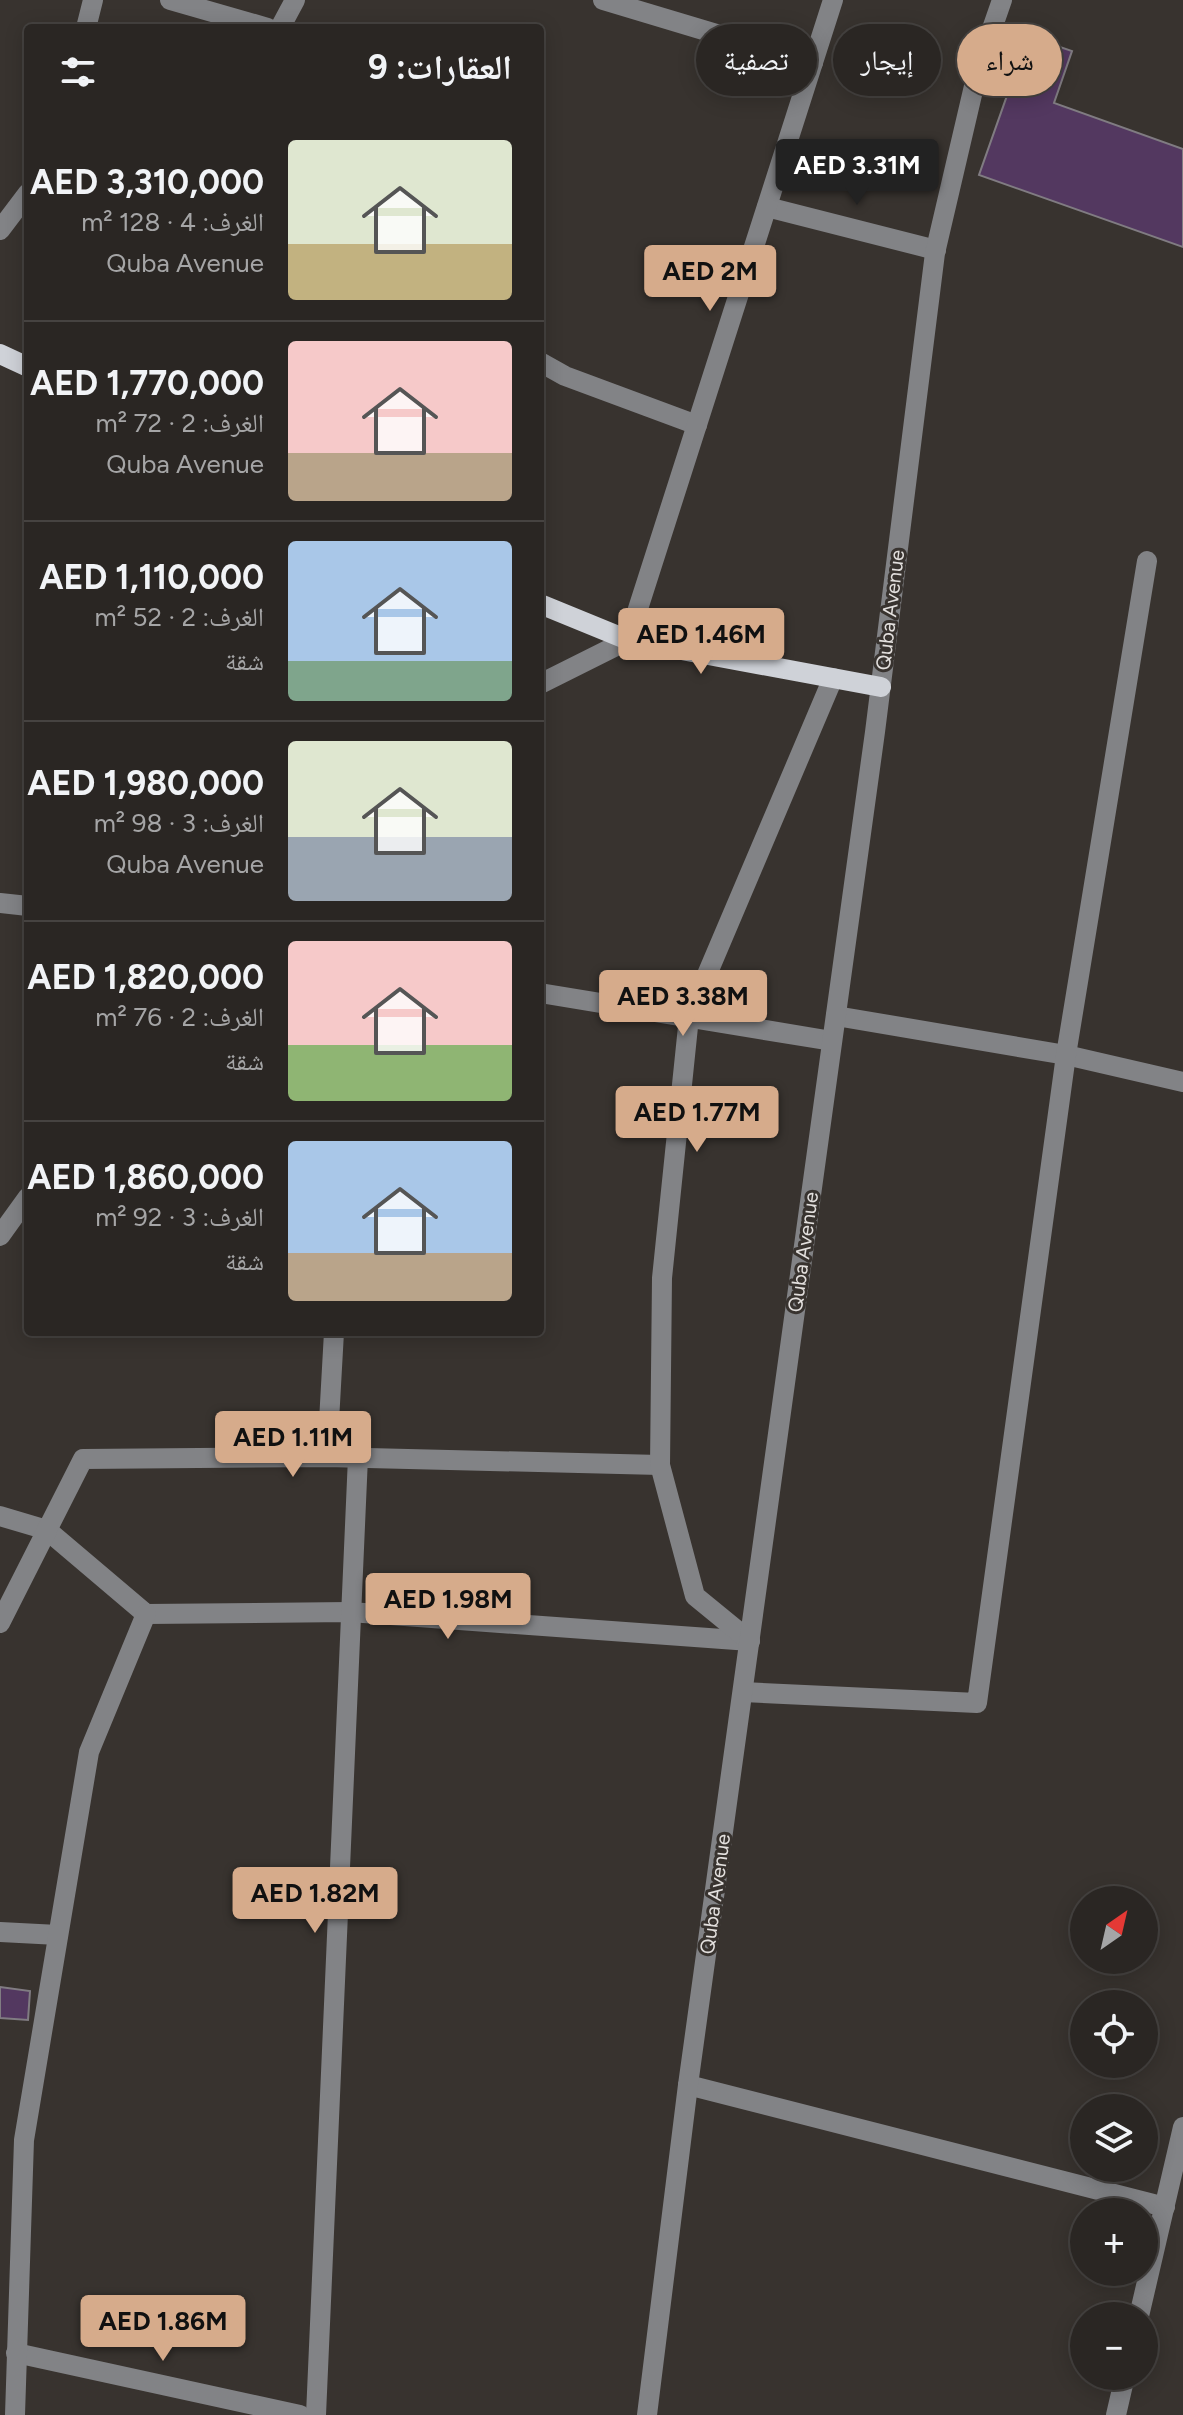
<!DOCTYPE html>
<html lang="ar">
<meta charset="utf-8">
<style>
:root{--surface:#2a2623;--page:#322e2b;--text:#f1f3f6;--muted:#a5a5a6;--line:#464341;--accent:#d6ab8b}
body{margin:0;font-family:Figtree,"Noto Naskh Arabic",sans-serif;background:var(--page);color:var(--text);direction:rtl;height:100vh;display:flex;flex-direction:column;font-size:30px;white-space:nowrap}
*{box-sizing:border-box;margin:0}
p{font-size:26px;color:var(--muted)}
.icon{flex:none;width:44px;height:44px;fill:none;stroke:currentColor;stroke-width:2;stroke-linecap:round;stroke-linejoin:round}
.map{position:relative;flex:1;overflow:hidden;direction:ltr}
.panel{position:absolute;left:24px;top:24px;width:520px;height:1312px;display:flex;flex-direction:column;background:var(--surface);border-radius:8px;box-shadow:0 4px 20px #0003,0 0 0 2px var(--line);direction:rtl}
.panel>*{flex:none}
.banner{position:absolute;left:568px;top:24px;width:494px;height:72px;direction:rtl;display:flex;gap:16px}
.needle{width:52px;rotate:34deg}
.controls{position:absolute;left:1070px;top:1886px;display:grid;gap:16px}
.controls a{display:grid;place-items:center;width:88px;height:88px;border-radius:50%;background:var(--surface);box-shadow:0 4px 20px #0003,0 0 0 2px var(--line);font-size:40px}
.price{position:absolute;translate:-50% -68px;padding:0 18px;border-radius:8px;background:var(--accent);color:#111;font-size:26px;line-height:52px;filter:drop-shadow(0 2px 4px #0008)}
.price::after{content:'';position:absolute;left:50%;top:48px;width:24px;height:18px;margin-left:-12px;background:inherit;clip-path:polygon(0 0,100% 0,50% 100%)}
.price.on{background:#222;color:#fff}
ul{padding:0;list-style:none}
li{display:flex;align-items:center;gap:24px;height:200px;padding:0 32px}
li+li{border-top:2px solid var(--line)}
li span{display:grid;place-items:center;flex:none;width:224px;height:160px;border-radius:8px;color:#555}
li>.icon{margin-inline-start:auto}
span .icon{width:96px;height:96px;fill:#fffc;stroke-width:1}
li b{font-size:34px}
h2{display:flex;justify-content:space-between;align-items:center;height:96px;padding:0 32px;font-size:34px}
.pill{padding:0 28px;border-radius:36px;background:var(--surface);box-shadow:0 4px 20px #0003,0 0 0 2px var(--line);font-size:28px;line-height:72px}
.pill.on{background:var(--accent);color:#111}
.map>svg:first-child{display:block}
</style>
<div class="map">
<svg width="1183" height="2415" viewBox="0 0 1183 2415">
<rect width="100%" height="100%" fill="#38332f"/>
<g fill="#533860" stroke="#807c82" stroke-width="2">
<polygon points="1028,36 1072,51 1054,103 1183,149 1183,247 979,175"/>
<polygon points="0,1987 30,1991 28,2020 0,2018"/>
</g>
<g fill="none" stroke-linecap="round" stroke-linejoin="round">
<g stroke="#828386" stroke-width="20">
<polyline points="170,0 268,28"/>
<polyline points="603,0 813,63"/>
<polyline points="86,28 93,0"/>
<polyline points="280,28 295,0"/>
<polyline points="767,207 936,250"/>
<polyline points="0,230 28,193"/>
<polyline points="540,362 565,376 697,425"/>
<polyline points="540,684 628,640 833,0"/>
<polyline points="0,903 28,906"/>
<polyline points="540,993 832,1041"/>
<polyline points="836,1016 1066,1055 1183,1082"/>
<polyline points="0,1236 28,1197"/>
<polyline points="327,1457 334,1332"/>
<polyline points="0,1516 47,1530 146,1614 350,1612 750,1641"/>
<polyline points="0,1623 83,1459 327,1457 660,1465"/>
<polyline points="750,1641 695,1596 660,1465 662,1278 689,1017 833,678"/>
<polyline points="743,1692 977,1703 1066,1055 1147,561"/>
<polyline points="0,1932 58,1935"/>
<polyline points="688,2085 1165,2207"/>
<polyline points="1139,2316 1183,2127"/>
<polyline points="16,2353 300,2415"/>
<polyline points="15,2415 24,2140 89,1752 146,1614"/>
<polyline points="316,2415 358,1457"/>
<polyline points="647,2415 688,2085 875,732 935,253 978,69 1002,0"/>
<polyline points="1116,2415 1125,2376"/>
</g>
<g stroke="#cfd2d8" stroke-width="20">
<polyline points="0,354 28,367"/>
<polyline points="540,604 628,640 881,687"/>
</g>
</g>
<g text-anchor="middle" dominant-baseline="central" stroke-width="6" stroke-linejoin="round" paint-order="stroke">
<g font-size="20" fill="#e3e0de" stroke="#38332f">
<text transform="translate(890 610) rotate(-83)">Quba Avenue</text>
<text transform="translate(803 1252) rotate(-82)">Quba Avenue</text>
<text transform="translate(715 1894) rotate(-82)">Quba Avenue</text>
</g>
</g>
</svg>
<div class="controls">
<a><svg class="needle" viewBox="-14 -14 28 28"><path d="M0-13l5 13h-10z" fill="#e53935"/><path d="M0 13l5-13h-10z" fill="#a5a5a6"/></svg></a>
<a><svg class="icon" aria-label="locate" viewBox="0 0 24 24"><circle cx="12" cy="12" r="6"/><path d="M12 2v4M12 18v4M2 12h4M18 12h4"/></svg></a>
<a><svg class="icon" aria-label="layers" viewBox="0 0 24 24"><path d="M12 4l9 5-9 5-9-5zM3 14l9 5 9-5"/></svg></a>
<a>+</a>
<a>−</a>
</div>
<b class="price on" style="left:857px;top:207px">AED 3.31M</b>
<b class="price" style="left:710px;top:313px">AED 2M</b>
<b class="price" style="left:701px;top:676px">AED 1.46M</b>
<b class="price" style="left:683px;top:1038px">AED 3.38M</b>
<b class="price" style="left:697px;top:1154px">AED 1.77M</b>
<b class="price" style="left:293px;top:1479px">AED 1.11M</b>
<b class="price" style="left:448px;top:1641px">AED 1.98M</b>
<b class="price" style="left:315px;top:1935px">AED 1.82M</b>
<b class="price" style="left:163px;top:2363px">AED 1.86M</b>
<div class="banner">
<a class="pill on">شراء</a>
<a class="pill">إيجار</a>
<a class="pill">تصفية</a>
</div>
<section class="panel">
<h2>العقارات: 9<svg class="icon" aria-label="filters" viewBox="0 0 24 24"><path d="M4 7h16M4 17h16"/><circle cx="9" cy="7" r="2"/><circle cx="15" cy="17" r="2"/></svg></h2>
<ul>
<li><span style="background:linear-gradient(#dfe7d0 65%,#c2b280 0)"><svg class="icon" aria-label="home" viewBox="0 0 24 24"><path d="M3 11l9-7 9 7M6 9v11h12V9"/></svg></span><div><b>AED 3,310,000</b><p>الغرف: 4 · 128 m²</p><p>Quba Avenue</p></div></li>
<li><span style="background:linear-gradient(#f6c9c9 70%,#b9a48a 0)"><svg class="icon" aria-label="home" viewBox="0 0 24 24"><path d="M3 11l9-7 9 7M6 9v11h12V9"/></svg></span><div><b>AED 1,770,000</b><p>الغرف: 2 · 72 m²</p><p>Quba Avenue</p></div></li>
<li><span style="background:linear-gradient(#a9c7e8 75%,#7fa58c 0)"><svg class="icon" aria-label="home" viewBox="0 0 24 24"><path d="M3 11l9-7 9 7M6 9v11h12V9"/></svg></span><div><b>AED 1,110,000</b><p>الغرف: 2 · 52 m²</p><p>شقة</p></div></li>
<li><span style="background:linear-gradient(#dfe7d0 60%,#9aa5b1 0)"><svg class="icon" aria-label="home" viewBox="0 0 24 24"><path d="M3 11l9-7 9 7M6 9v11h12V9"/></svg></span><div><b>AED 1,980,000</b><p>الغرف: 3 · 98 m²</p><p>Quba Avenue</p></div></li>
<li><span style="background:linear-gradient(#f6c9c9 65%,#8fb573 0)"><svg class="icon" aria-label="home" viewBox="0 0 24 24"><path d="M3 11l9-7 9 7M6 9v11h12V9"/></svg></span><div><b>AED 1,820,000</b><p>الغرف: 2 · 76 m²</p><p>شقة</p></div></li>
<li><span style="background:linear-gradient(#a9c7e8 70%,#b9a48a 0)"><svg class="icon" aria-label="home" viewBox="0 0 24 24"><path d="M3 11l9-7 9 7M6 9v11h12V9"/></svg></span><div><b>AED 1,860,000</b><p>الغرف: 3 · 92 m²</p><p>شقة</p></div></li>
</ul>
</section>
</div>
